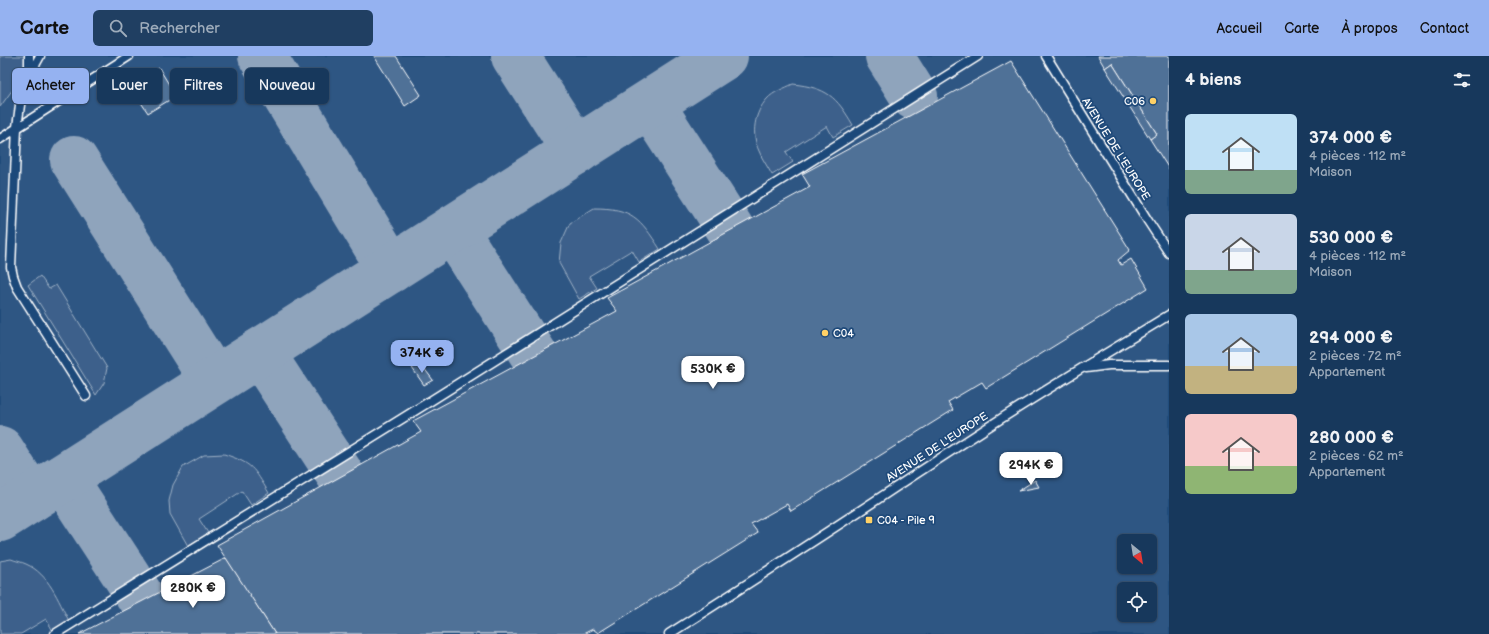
<!DOCTYPE html>
<html lang="fr">
<meta charset="utf-8">
<style>
:root{--surface:#17385c;--page:#203f62;--text:#f1f3f6;--muted:#9eacbb;--line:#365272;--accent:#95b2f1}
body{margin:0;font-family:"Balsamiq Sans",sans-serif;background:var(--page);color:var(--text);height:100vh;display:flex;flex-direction:column;font-size:15px;white-space:nowrap}
*{box-sizing:border-box;margin:0}
p{font-size:13px;color:var(--muted)}
.icon{flex:none;width:22px;height:22px;fill:none;stroke:currentColor;stroke-width:2;stroke-linecap:round;stroke-linejoin:round}
.map{position:relative;flex:1;overflow:hidden}
.panel{display:flex;flex-direction:column;background:var(--surface);width:320px}
.panel>*{flex:none}
.guide{position:absolute;left:12px;top:12px;width:380px;height:36px;display:flex;gap:8px}
.needle{width:26px;rotate:150deg}
.fabs{position:absolute;left:1117px;top:478px;display:grid;gap:8px}
.fabs a{display:grid;place-items:center;width:40px;height:40px;border-radius:6px;background:var(--surface);box-shadow:0 1px 3px #0004,0 0 0 1px var(--line);font-size:20px}
.price{position:absolute;translate:-50% -34px;padding:0 9px;border-radius:8px;background:#fff;color:#222;font-size:13px;line-height:26px;filter:drop-shadow(0 1px 2px #0008)}
.price::after{content:'';position:absolute;left:50%;top:24px;width:12px;height:9px;margin-left:-6px;background:inherit;clip-path:polygon(0 0,100% 0,50% 100%)}
.price.active{background:var(--accent);color:#111}
ul{padding:0;list-style:none}
li{display:flex;align-items:center;gap:12px;height:100px;padding:0 16px}
li span{display:grid;place-items:center;flex:none;width:112px;height:80px;border-radius:6px;color:#555}
li>.icon{margin-inline-start:auto}
span .icon{width:48px;height:48px;fill:#fffc;stroke-width:1}
li b{font-size:17px}
h2{display:flex;justify-content:space-between;align-items:center;height:48px;padding:0 16px;font-size:17px}
.tag{padding:0 14px;border-radius:6px;background:var(--surface);box-shadow:0 1px 3px #0004,0 0 0 1px var(--line);font-size:14px;line-height:36px}
.tag.active{background:var(--accent);color:#111}
header{display:flex;align-items:center;gap:24px;box-sizing:border-box;height:56px;padding:0 20px;background:var(--accent);color:#111}
header strong{font-size:19px}
nav{display:flex;gap:22px;margin-inline-start:auto;font-size:14px}
.search{width:280px;height:36px;background:var(--page);display:flex;align-items:center;gap:10px;box-sizing:border-box;padding:0 14px;border-radius:6px;color:var(--muted);font-size:15px}
main{display:flex;flex:1;min-height:0}
.map>svg:first-child{display:block}
</style>
<header>
<strong>Carte</strong>
<div class="search"><svg class="icon" aria-label="search" viewBox="0 0 24 24"><circle cx="10" cy="10" r="6"/><path d="M15 15l6 6"/></svg>Rechercher</div>
<nav><a>Accueil</a><a>Carte</a><a>À propos</a><a>Contact</a></nav>
</header>
<main>
<div class="map">
<svg width="1169" height="578" viewBox="0 0 1169 578">
<rect width="100%" height="100%" fill="#1f4a7a"/>
<filter id="ink" filterUnits="userSpaceOnUse"><feTurbulence type="fractalNoise" baseFrequency=".025" numOctaves="2"/><feDisplacementMap in="SourceGraphic" scale="8" xChannelSelector="R" yChannelSelector="G"/><feConvolveMatrix kernelMatrix="1 2 1 2 8 2 1 2 1" color-interpolation-filters="sRGB"/></filter>
<g filter="url(#ink)">
<path fill="#2e5683" fill-rule="evenodd" d="M0,0H1169V578H0ZM1124,485H1150V511H1124ZM1124,533H1150V559H1124Z"/>
<g fill="#3c618b" stroke="#9eb0c5">
<polygon points="0,0 31,0 13,33 0,51"/>
<path d="M793,28C827,32 836,40 853,69L833,81L827,70L786,96L793,106L772,119C768,111 762,103 759,95C751,78 754,57 767,43C773,36 785,32 793,28Z"/>
<path d="M594,152C632,152 640,162 660,193L639,206L632,194L589,220L597,232L579,243L559,207L561,187L570,167Z"/>
<polygon points="40,220 49,233 56,229 107,312 104,327 96,339 28,229"/>
<path d="M224,398C253,408 253,411 269,437L251,449L242,435L199,463L208,477L188,490L170,458L169,445L173,429L183,411L204,399Z"/>
<path d="M11,503C16,505 22,506 26,508C49,518 58,544 69,565L53,575L46,563L21,578H0V505Z"/>
</g>
<g fill="none" stroke-linecap="round" stroke-linejoin="round">
<g stroke="#8fa4bc" stroke-width="48">
<polyline points="262,0 391,213"/>
<polyline points="515,0 576,95"/>
<polyline points="889,0 914,40"/>
<polyline points="650,48 731,174"/>
<polyline points="74,104 214,325"/>
<polyline points="453,173 534,299"/>
<polyline points="260,296 341,420"/>
<polyline points="0,394 31,442"/>
<polyline points="63,422 143,545"/>
<polyline points="0,462 724,0"/>
</g>
</g>
<g fill="#507197" stroke="#fff">
<polygon points="374,0 396,0 421,39 405,50"/>
<polygon points="1098,0 1169,0 1169,113 1150,83 1157,78 1112,7 1105,12"/>
<polygon points="1011,5 1130,194 1118,204 1121,209 1131,203 1148,232 986,332 982,326 948,346 953,354 791,455 787,448 751,468 758,477 598,577 593,573 583,578 275,578 217,489 421,376 413,365 617,255 607,242 810,131 802,118"/>
<polygon points="1112,7 1157,78 1150,83 1105,12"/>
<polygon points="159,12 176,40 148,57 130,30"/>
<polygon points="420,307 433,324 424,329 412,312"/>
<polygon points="1035,424 1039,431 1018,435"/>
<polygon points="226,502 275,578 79,578 143,545"/>
</g>
<g fill="none" stroke-linecap="round" stroke-linejoin="round">
<g stroke="#fff" stroke-width="11">
<g id="service">
<polyline points="40,0 29,20 21,42 17,71 11,211 13,220 17,231 86,340"/>
<polyline points="1046,0 1148,165 1169,197"/>
<polyline points="29,19 29,0"/>
<polyline points="0,83 129,0"/>
<polyline points="1086,312 1109,309 1169,309"/>
<polyline points="55,578 424,349 978,0"/>
<path d="M669,578C780,508 889,435 999,364C1055,328 1112,294 1169,259"/>
</g>
</g>
<use href="#service" stroke="#1f4a7a" stroke-width="8"/>
</g>
</g>
<g fill="#ffd166" stroke="#1f4a7a" stroke-width="1.5">
<circle cx="1153" cy="45" r="4"/>
<circle cx="825" cy="277" r="4"/>
<rect x="865" y="460" width="8" height="8" rx="2"/>
</g>
<g text-anchor="middle" dominant-baseline="central" stroke-width="3.5" stroke-linejoin="round" paint-order="stroke">
<g font-size="11" fill="#fff" stroke="#1f4a7a" text-anchor="start">
<text x="1145" y="45" text-anchor="end">C06</text>
<text x="833" y="277">C04</text>
<text x="877" y="464">C04 - Pile 9</text>
</g>
<g font-size="11" fill="#fff" stroke="#1f4a7a">
<text transform="translate(1116 93) rotate(58)">AVENUE DE L'EUROPE</text>
<text transform="translate(937 391) rotate(-33)">AVENUE DE L'EUROPE</text>
</g>
</g>
</svg>
<div class="fabs">
<a><svg class="needle" viewBox="-14 -14 28 28"><path d="M0-13l5 13h-10z" fill="#e53935"/><path d="M0 13l5-13h-10z" fill="#9eacbb"/></svg></a>
<a><svg class="icon" aria-label="locate" viewBox="0 0 24 24"><circle cx="12" cy="12" r="6"/><path d="M12 2v4M12 18v4M2 12h4M18 12h4"/></svg></a>
</div>
<b class="price active" style="left:422px;top:318px">374K €</b>
<b class="price" style="left:713px;top:334px">530K €</b>
<b class="price" style="left:1031px;top:430px">294K €</b>
<b class="price" style="left:193px;top:553px">280K €</b>
<div class="guide">
<a class="tag active">Acheter</a>
<a class="tag">Louer</a>
<a class="tag">Filtres</a>
<a class="tag">Nouveau</a>
</div>
</div>
<section class="panel">
<h2>4 biens<svg class="icon" aria-label="filters" viewBox="0 0 24 24"><path d="M4 7h16M4 17h16"/><circle cx="9" cy="7" r="2"/><circle cx="15" cy="17" r="2"/></svg></h2>
<ul>
<li><span style="background:linear-gradient(#bfe0f5 70%,#7fa58c 0)"><svg class="icon" aria-label="home" viewBox="0 0 24 24"><path d="M3 11l9-7 9 7M6 9v11h12V9"/></svg></span><div><b>374 000 €</b><p>4 pièces · 112 m²</p><p>Maison</p></div></li>
<li><span style="background:linear-gradient(#c9d6e8 70%,#7fa58c 0)"><svg class="icon" aria-label="home" viewBox="0 0 24 24"><path d="M3 11l9-7 9 7M6 9v11h12V9"/></svg></span><div><b>530 000 €</b><p>4 pièces · 112 m²</p><p>Maison</p></div></li>
<li><span style="background:linear-gradient(#a9c7e8 65%,#c2b280 0)"><svg class="icon" aria-label="home" viewBox="0 0 24 24"><path d="M3 11l9-7 9 7M6 9v11h12V9"/></svg></span><div><b>294 000 €</b><p>2 pièces · 72 m²</p><p>Appartement</p></div></li>
<li><span style="background:linear-gradient(#f6c9c9 65%,#8fb573 0)"><svg class="icon" aria-label="home" viewBox="0 0 24 24"><path d="M3 11l9-7 9 7M6 9v11h12V9"/></svg></span><div><b>280 000 €</b><p>2 pièces · 62 m²</p><p>Appartement</p></div></li>
</ul>
</section>
</main>
